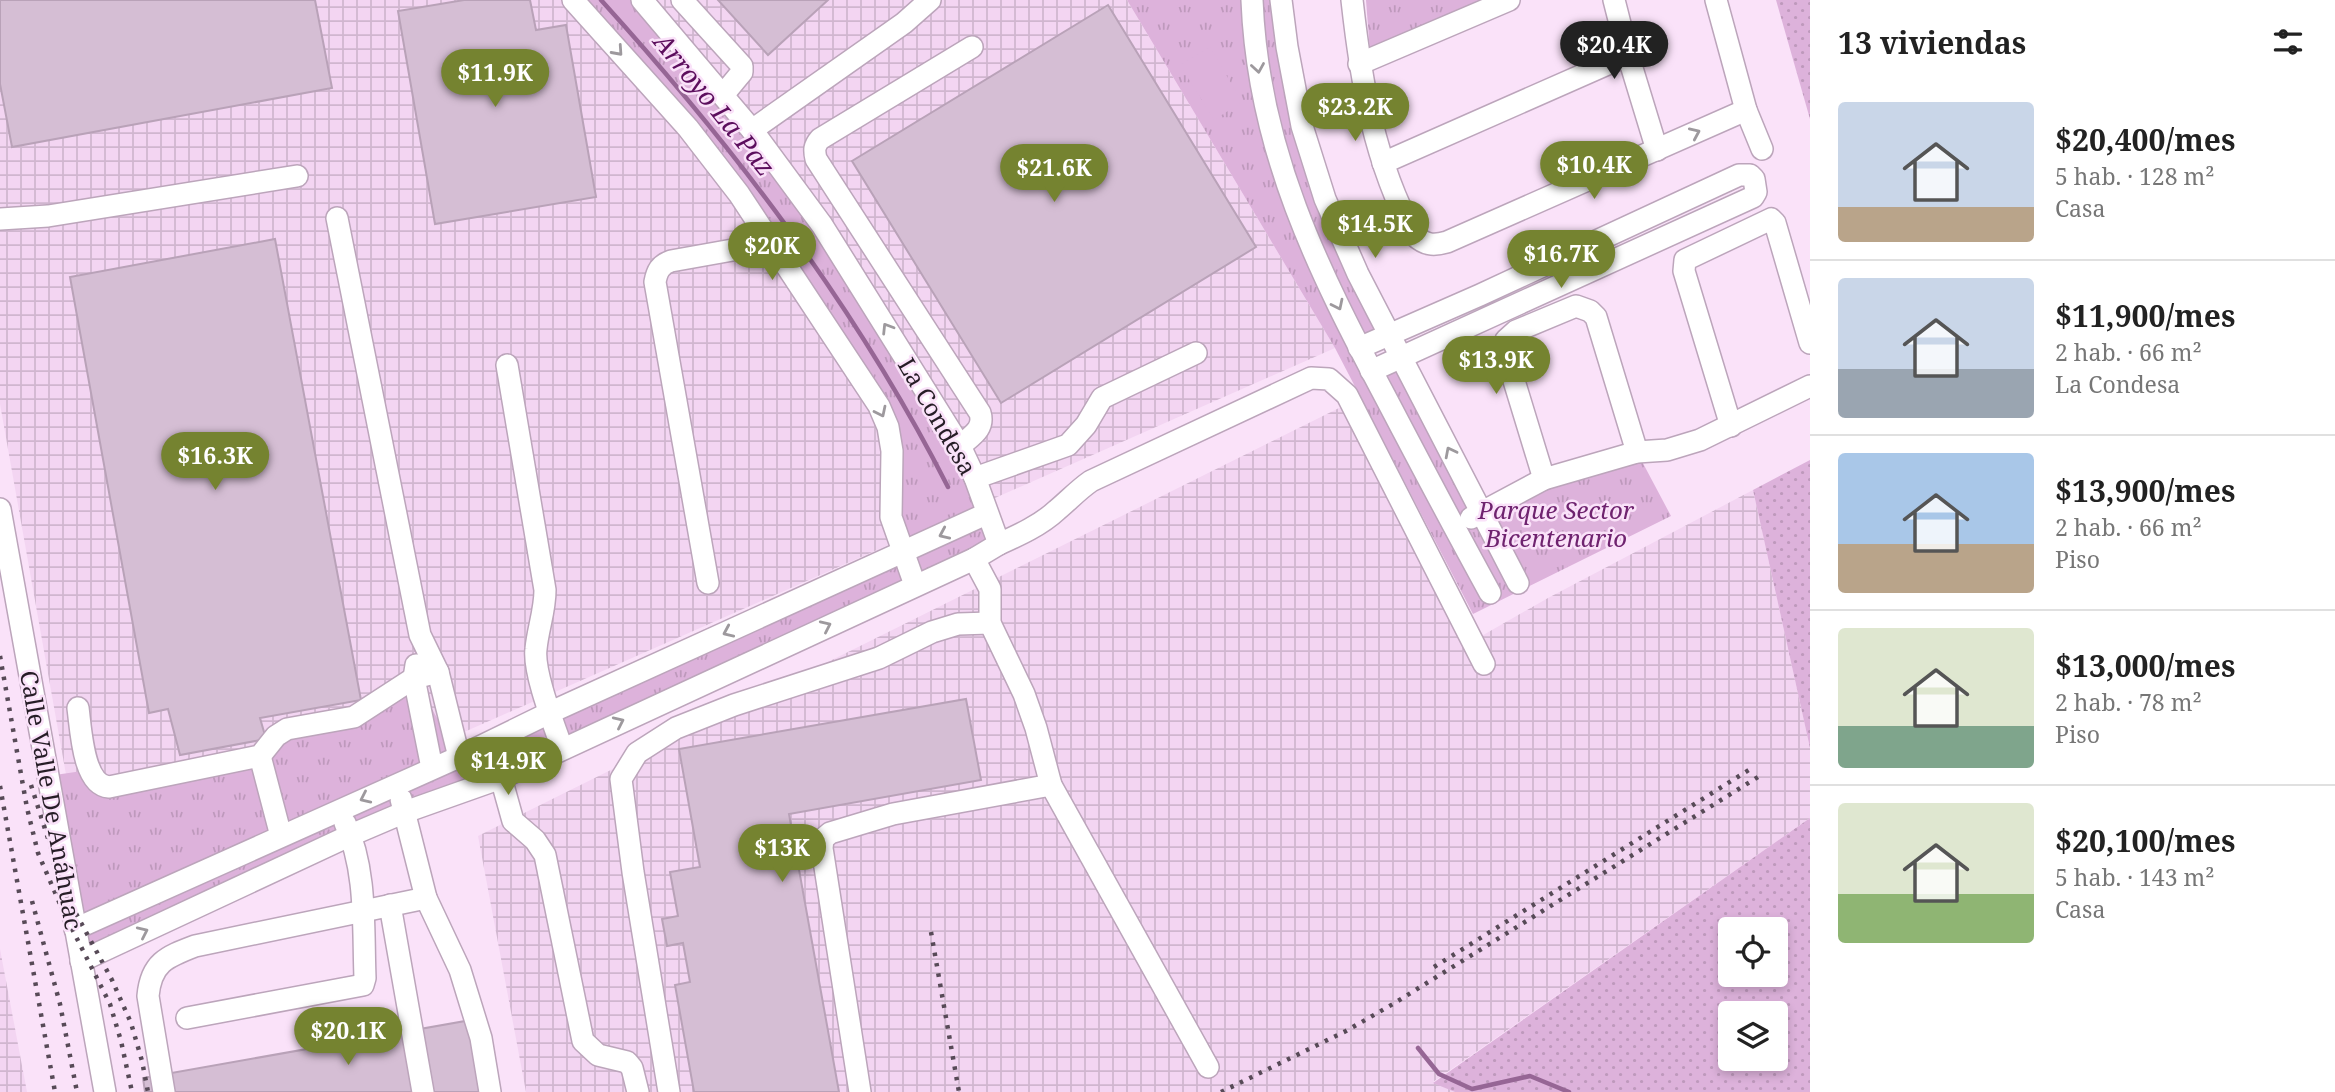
<!DOCTYPE html>
<html lang="es">
<meta charset="utf-8">
<style>
:root{--surface:#fff;--page:#f2f2f2;--text:#222;--muted:#767676;--line:#e0e0e0;--accent:#758330}
body{margin:0;font-family:"Noto Serif",serif;background:var(--page);color:var(--text);height:100vh;display:flex;flex-direction:column;font-size:26px;white-space:nowrap}
*{box-sizing:border-box;margin:0}
p{font-size:23px;color:var(--muted)}
.icon{flex:none;width:38px;height:38px;fill:none;stroke:currentColor;stroke-width:2;stroke-linecap:round;stroke-linejoin:round}
.map{position:relative;flex:1;overflow:hidden}
.side{display:flex;flex-direction:column;background:var(--surface);width:525px}
.side>*{flex:none}
.fabs{position:absolute;left:1718px;top:917px;display:grid;gap:14px}
.fabs a{display:grid;place-items:center;width:70px;height:70px;border-radius:7px;background:var(--surface);box-shadow:0 4px 10px #0003;font-size:35px}
.price{position:absolute;translate:-50% -60px;padding:0 16px;border-radius:24px;background:var(--accent);color:#fff;font-size:23px;line-height:46px;filter:drop-shadow(0 2px 4px #0008)}
.price::after{content:'';position:absolute;left:50%;top:42px;width:21px;height:16px;margin-left:-10px;background:inherit;clip-path:polygon(0 0,100% 0,50% 100%)}
.price.on{background:#222;color:#fff}
ul{padding:0;list-style:none}
li{display:flex;align-items:center;gap:21px;height:175px;padding:0 28px}
li+li{border-top:2px solid var(--line)}
li span{display:grid;place-items:center;flex:none;width:196px;height:140px;border-radius:7px;color:#555}
li>.icon{margin-inline-start:auto}
span .icon{width:84px;height:84px;fill:#fffc;stroke-width:1}
li b{font-size:30px}
h2{display:flex;justify-content:space-between;align-items:center;height:84px;padding:0 28px;font-size:30px}
main{display:flex;flex:1;min-height:0}
.map>svg:first-child{display:block}
</style>
<main>
<div class="map">
<svg width="1810" height="1092" viewBox="0 0 1810 1092">
<defs>
<pattern id="industrial-grid" width="8" height="8" patternUnits="userSpaceOnUse" patternTransform="scale(1.75)"><rect width="8" height="8" fill="#f3d5f2"/><path d="M0 4h8M4 0v8" fill="none" stroke="#d0b6cf"/></pattern>
<pattern id="grass-dots" width="8" height="8" patternUnits="userSpaceOnUse" patternTransform="scale(1.75)"><rect width="8" height="8" fill="#ddb2db"/><path d="M2 2h.1M6 6h.1" fill="none" stroke="#be99bc" stroke-width="1.8" stroke-linecap="round"/></pattern>
<pattern id="park-tufts" width="24" height="20" patternUnits="userSpaceOnUse" patternTransform="scale(1.75)"><rect width="24" height="20" fill="#ddb2db"/><path d="M3 7l-1-3M5 7V3M7 7l1-3M15 17l-1-3M17 17v-4M19 17l1-3" fill="none" stroke="#be99bc"/></pattern>
</defs>
<rect width="100%" height="100%" fill="#fae2f9"/>
<g fill="url(#industrial-grid)">
<polygon points="0,0 1127,0 1335,348 88,898 0,404"/>
<polygon points="1341,407 1471,642 1548,598 1753,490 1810,748 1810,818 1433,1082 1455,1092 526,1092 478,836"/>
<polygon points="0,949 27,1092 0,1092"/>
</g>
<g fill="url(#grass-dots)" fill-rule="evenodd">
<polygon points="1776,0 1810,0 1810,119"/>
<polygon points="1810,460 1810,748 1753,490"/>
<path d="M1810,818V1092H1455L1433,1083ZM1776,929V975H1731V929ZM1776,1013V1059H1731V1013Z"/>
</g>
<g fill="url(#park-tufts)">
<polygon points="573,0 642,0 723,95 960,446 999,544 81,961 48,776 89,770 97,783 260,756 276,736 354,717 414,678 459,756 902,553 888,427 772,243"/>
<polygon points="1127,0 1282,0 1303,129 1389,334 1359,347 1371,371 1401,357 1482,512 1637,452 1671,516 1473,614 1335,348"/>
<polygon points="1366,0 1488,0 1370,52"/>
</g>
<polygon fill="#ddb2db" points="1210,47 1242,102 1214,120 1180,65"/>
<g fill="none" stroke-linecap="round" stroke-linejoin="round">
<g stroke="#966695" stroke-width="4.5">
<path d="M601,0C735,148 857,308 948,487"/>
<polyline points="1418,1048 1439,1074 1472,1089 1530,1076 1569,1092"/>
</g>
</g>
<g fill="#d5bed4" stroke="#b9a2b8" stroke-width="2">
<polygon points="0,0 315,0 332,88 12,147 0,84"/>
<polygon points="464,0 530,0 536,30 566,25 596,197 435,224 398,11"/>
<polygon points="718,0 828,0 768,55"/>
<polygon points="1108,5 1256,247 1001,403 852,161"/>
<polygon points="275,239 361,700 260,718 266,739 180,755 168,709 149,713 70,277"/>
<polygon points="966,699 981,780 789,814 839,1092 694,1092 675,985 690,982 683,943 667,946 662,919 678,916 670,872 700,867 679,749"/>
<polygon points="471,1020 484,1092 145,1092 143,1078"/>
</g>
<g fill="none" stroke-linecap="round" stroke-linejoin="round">
<g stroke="#bca5bb" stroke-width="24">
<g id="minor">
<polyline points="573,0 688,128 739,194 879,406 888,427 892,451 891,517 915,585"/>
<polyline points="682,0 742,66 742,72 723,95"/>
<path d="M1252,0C1258,151 1318,270 1387,400C1421,465 1455,529 1490,593"/>
<polyline points="1281,0 1287,47 1302,126 1325,199 1358,274 1518,583"/>
<path d="M1352,0C1361,81 1374,162 1414,235C1425,245 1433,246 1447,242L1746,110"/>
<polyline points="1614,0 1628,55 1657,150"/>
<polyline points="1716,0 1746,110 1762,149"/>
<polyline points="1359,64 1509,0"/>
<polyline points="752,130 904,23 930,0"/>
<polyline points="1383,163 1628,55"/>
<polyline points="337,218 420,635 438,672 459,757"/>
<polyline points="0,219 48,216 297,176"/>
<polyline points="1359,348 1480,295 1739,175 1750,175 1754,179 1756,192 1753,197 1371,371"/>
<path d="M507,365L545,590C545,611 538,628 536,649C533,672 554,725 562,748"/>
<polyline points="1731,426 1684,271 1685,260 1771,219 1775,223 1810,343"/>
<path d="M960,446C971,436 985,429 980,413L816,159C814,150 814,146 820,139L972,47"/>
<polyline points="975,478 1068,445 1086,425 1102,398 1196,353"/>
<polyline points="1544,479 1504,348 1506,340 1516,331 1576,306 1590,311 1596,317 1637,452"/>
<polyline points="0,509 105,1092"/>
<polyline points="1471,518 1544,479 1637,452 1667,450 1700,440 1810,386"/>
<path d="M999,544C1019,535 1041,525 1057,510C1069,500 1078,490 1091,481L1311,378L1329,379L1347,395L1484,664"/>
<polyline points="974,559 990,589 990,623 1024,694 1036,728 1051,785 1208,1067"/>
<path d="M708,583L655,282C657,271 660,265 671,261L772,243"/>
<polyline points="416,665 414,678 432,768"/>
<path d="M78,708C81,730 83,785 109,787L260,756L276,736L287,729L354,717L414,678L438,672"/>
<polyline points="260,756 281,836"/>
<polyline points="501,778 513,821 535,840 545,855 583,1041 598,1055 627,1062 632,1068 638,1092"/>
<polyline points="401,799 426,898"/>
<polyline points="390,905 423,1092"/>
<polyline points="75,929 459,757 549,713 986,514"/>
<polyline points="81,961 351,835 405,812 501,778 974,559 999,544 975,478 960,446 822,225 752,130 642,0"/>
<path d="M187,1018L363,985L365,978C363,928 367,869 345,823"/>
<path d="M164,1092L148,996C151,963 166,957 195,946L426,898L460,970L481,1038L490,1092"/>
<polyline points="669,1092 633,872 621,779 637,753 676,728 734,705 879,658 932,632 958,624 990,623"/>
<polyline points="860,1092 822,848 823,839 830,833 893,814 1051,785"/>
</g>
</g>
<use href="#minor" stroke="#fff" stroke-width="21"/>
<g stroke="#574a57" stroke-width="4.5" stroke-dasharray="3.5 7" stroke-linecap="butt">
<polyline points="0,656 27,808 38,853 63,911 110,1004 121,1041 132,1092"/>
<polyline points="31,785 66,895 112,980 131,1023 142,1061 148,1092"/>
<polyline points="0,786 55,1092"/>
<polyline points="32,901 60,1004 77,1092"/>
<polyline points="931,932 959,1092"/>
<polyline points="1434,967 1752,768"/>
<polyline points="1221,1092 1346,1031 1393,1004 1758,777"/>
</g>
</g>
<defs><path id="oneway-chevron" d="M-2-3.5L2.5 0L-2 3.5" fill="none" stroke-width="1.6" stroke-linecap="round" stroke-linejoin="round" transform="scale(1.75)"/></defs>
<g stroke="#9d999d">
<use href="#oneway-chevron" transform="translate(618 51) rotate(48)"/>
<use href="#oneway-chevron" transform="translate(1258 68) rotate(81)"/>
<use href="#oneway-chevron" transform="translate(1695 133) rotate(-24)"/>
<use href="#oneway-chevron" transform="translate(1338 305) rotate(64)"/>
<use href="#oneway-chevron" transform="translate(887 328) rotate(-122)"/>
<use href="#oneway-chevron" transform="translate(881 412) rotate(64)"/>
<use href="#oneway-chevron" transform="translate(1450 452) rotate(-117)"/>
<use href="#oneway-chevron" transform="translate(944 534) rotate(156)"/>
<use href="#oneway-chevron" transform="translate(826 626) rotate(-25)"/>
<use href="#oneway-chevron" transform="translate(728 632) rotate(156)"/>
<use href="#oneway-chevron" transform="translate(619 722) rotate(-25)"/>
<use href="#oneway-chevron" transform="translate(365 798) rotate(155)"/>
<use href="#oneway-chevron" transform="translate(143 932) rotate(-25)"/>
</g>
<g text-anchor="middle" dominant-baseline="central" stroke-width="5" stroke-linejoin="round" paint-order="stroke">
<g font-size="24" fill="#261d26" stroke="#fae2f9">
<text transform="translate(938 416) rotate(60)">La Condesa</text>
<text transform="translate(52 800) rotate(80)">Calle Valle De Anáhuac</text>
</g>
<g font-size="24" font-style="italic" fill="#6f236f" stroke="#fae2f9">
<text x="1556" y="509">Parque Sector<tspan x="1556" dy="28">Bicentenario</tspan></text>
</g>
<g font-size="26" font-style="italic" fill="#5c0e5d" stroke="#fae2f9">
<text transform="translate(715 104) rotate(51)">Arroyo La Paz</text>
</g>
</g>
</svg>
<div class="fabs">
<a><svg class="icon" aria-label="locate" viewBox="0 0 24 24"><circle cx="12" cy="12" r="6"/><path d="M12 2v4M12 18v4M2 12h4M18 12h4"/></svg></a>
<a><svg class="icon" aria-label="layers" viewBox="0 0 24 24"><path d="M12 4l9 5-9 5-9-5zM3 14l9 5 9-5"/></svg></a>
</div>
<b class="price on" style="left:1614px;top:81px">$20.4K</b>
<b class="price" style="left:495px;top:109px">$11.9K</b>
<b class="price" style="left:1355px;top:143px">$23.2K</b>
<b class="price" style="left:1594px;top:201px">$10.4K</b>
<b class="price" style="left:1054px;top:204px">$21.6K</b>
<b class="price" style="left:1375px;top:260px">$14.5K</b>
<b class="price" style="left:772px;top:282px">$20K</b>
<b class="price" style="left:1561px;top:290px">$16.7K</b>
<b class="price" style="left:1496px;top:396px">$13.9K</b>
<b class="price" style="left:215px;top:492px">$16.3K</b>
<b class="price" style="left:508px;top:797px">$14.9K</b>
<b class="price" style="left:782px;top:884px">$13K</b>
<b class="price" style="left:348px;top:1067px">$20.1K</b>
</div>
<section class="side">
<h2>13 viviendas<svg class="icon" aria-label="filters" viewBox="0 0 24 24"><path d="M4 7h16M4 17h16"/><circle cx="9" cy="7" r="2"/><circle cx="15" cy="17" r="2"/></svg></h2>
<ul>
<li><span style="background:linear-gradient(#c9d6e8 75%,#b9a48a 0)"><svg class="icon" aria-label="home" viewBox="0 0 24 24"><path d="M3 11l9-7 9 7M6 9v11h12V9"/></svg></span><div><b>$20,400/mes</b><p>5 hab. · 128 m²</p><p>Casa</p></div></li>
<li><span style="background:linear-gradient(#c9d6e8 65%,#9aa5b1 0)"><svg class="icon" aria-label="home" viewBox="0 0 24 24"><path d="M3 11l9-7 9 7M6 9v11h12V9"/></svg></span><div><b>$11,900/mes</b><p>2 hab. · 66 m²</p><p>La Condesa</p></div></li>
<li><span style="background:linear-gradient(#a9c7e8 65%,#b9a48a 0)"><svg class="icon" aria-label="home" viewBox="0 0 24 24"><path d="M3 11l9-7 9 7M6 9v11h12V9"/></svg></span><div><b>$13,900/mes</b><p>2 hab. · 66 m²</p><p>Piso</p></div></li>
<li><span style="background:linear-gradient(#dfe7d0 70%,#7fa58c 0)"><svg class="icon" aria-label="home" viewBox="0 0 24 24"><path d="M3 11l9-7 9 7M6 9v11h12V9"/></svg></span><div><b>$13,000/mes</b><p>2 hab. · 78 m²</p><p>Piso</p></div></li>
<li><span style="background:linear-gradient(#dfe7d0 65%,#8fb573 0)"><svg class="icon" aria-label="home" viewBox="0 0 24 24"><path d="M3 11l9-7 9 7M6 9v11h12V9"/></svg></span><div><b>$20,100/mes</b><p>5 hab. · 143 m²</p><p>Casa</p></div></li>
</ul>
</section>
</main>
